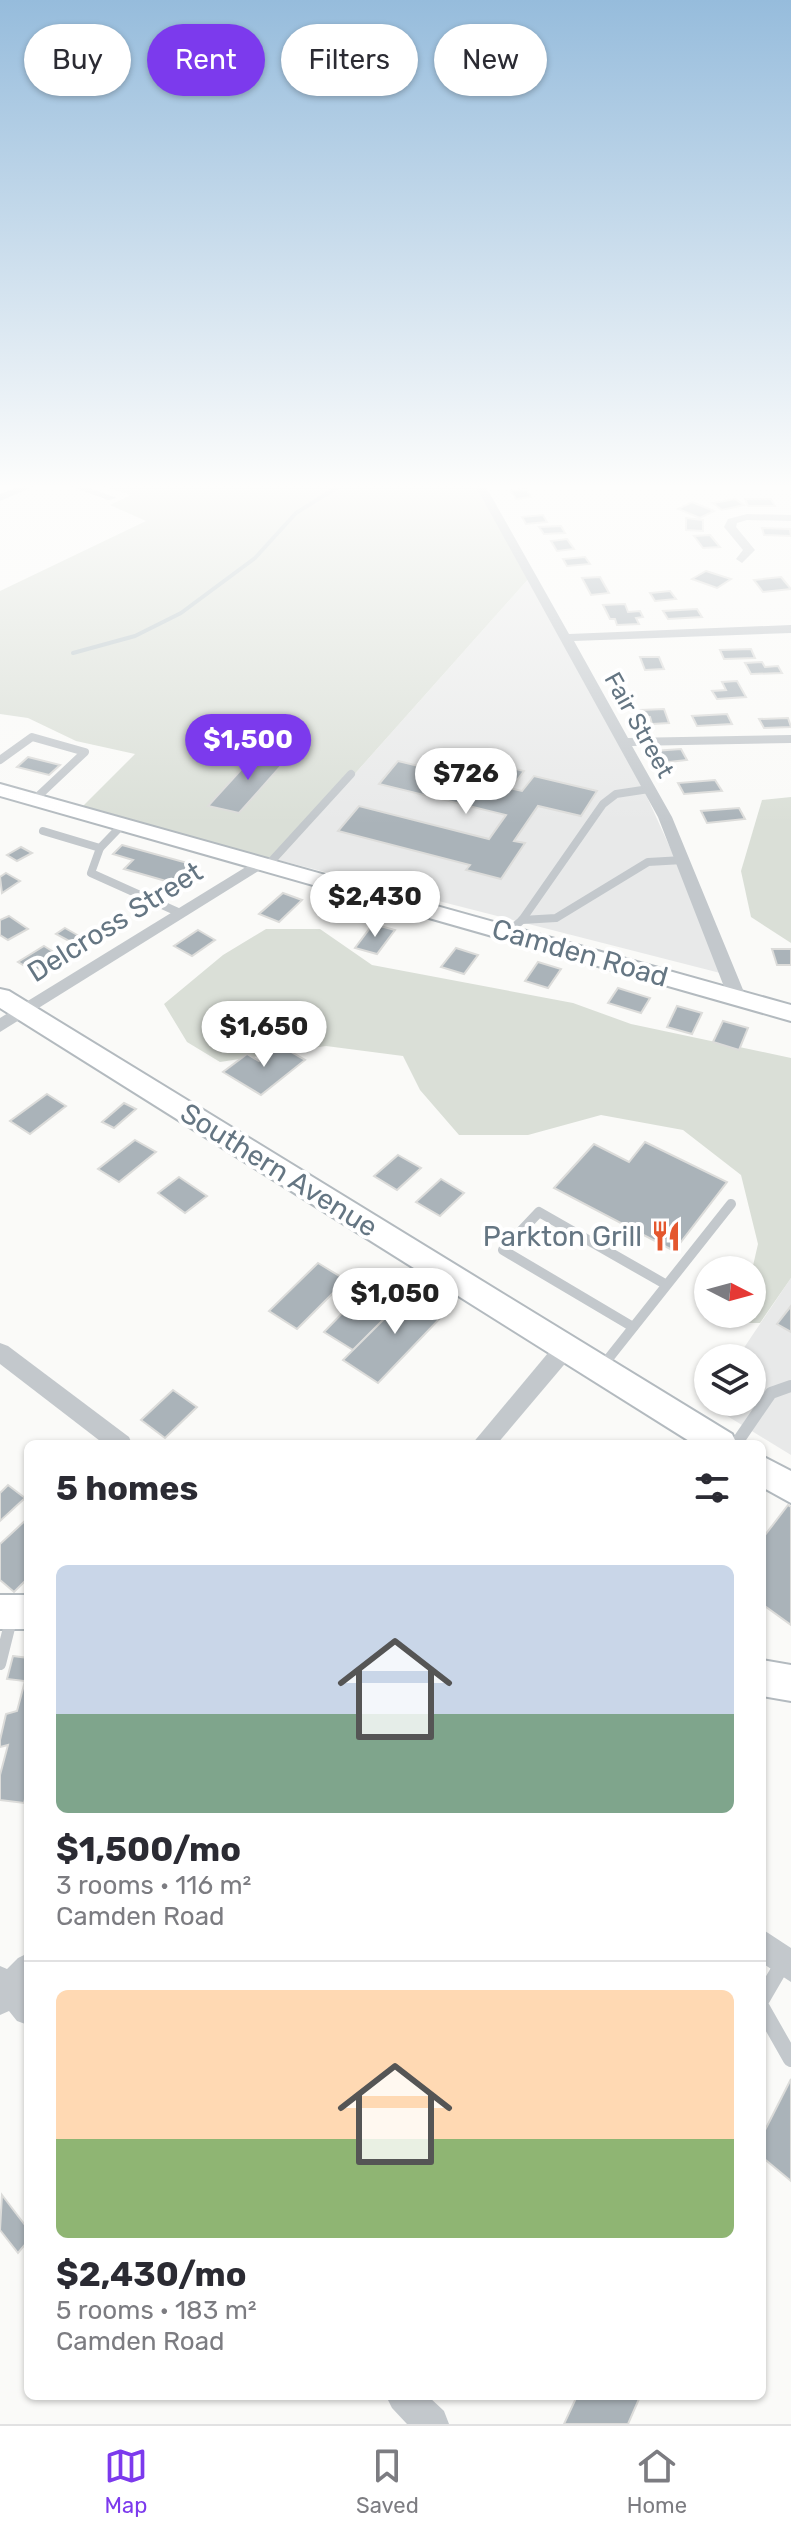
<!DOCTYPE html>
<meta charset="utf-8">
<style>
:root{--surface:#fff;--page:#f7f7f7;--text:#2b2b33;--muted:#7c7c81;--line:#e1e1e2;--accent:#7c3aed}
body{margin:0;font-family:Rubik,sans-serif;background:var(--page);color:var(--text);height:100vh;display:flex;flex-direction:column;font-size:30px;white-space:nowrap}
*{box-sizing:border-box;margin:0}
p{font-size:26px;color:var(--muted)}
.icon{flex:none;width:44px;height:44px;fill:none;stroke:currentColor;stroke-width:2;stroke-linecap:round;stroke-linejoin:round}
.map{position:relative;flex:1;overflow:hidden}
.panel{position:absolute;left:24px;top:1440px;width:742px;height:960px;display:flex;flex-direction:column;background:var(--surface);border-radius:12px;box-shadow:0 2px 6px #0004}
.panel>*{flex:none}
.guide{position:absolute;left:24px;top:24px;width:744px;height:72px;display:flex;gap:16px}
.needle{width:52px;rotate:96deg}
.fabs{position:absolute;left:694px;top:1256px;display:grid;gap:16px}
.fabs a{display:grid;place-items:center;width:72px;height:72px;border-radius:50%;background:var(--surface);box-shadow:0 2px 6px #0004;font-size:40px}
.price{position:absolute;translate:-50% -68px;padding:0 18px;border-radius:28px;background:#fff;color:#222;font-size:26px;line-height:52px;filter:drop-shadow(0 2px 4px #0008)}
.price::after{content:'';position:absolute;left:50%;top:48px;width:24px;height:18px;margin-left:-12px;background:inherit;clip-path:polygon(0 0,100% 0,50% 100%)}
.price.selected{background:var(--accent);color:#fff}
ul{padding:0;list-style:none}
li{display:grid;align-content:center;gap:16px;height:424px;padding:0 32px}
li+li{border-top:2px solid var(--line)}
li span{display:grid;place-items:center;height:248px;border-radius:12px;color:#555}
li>.icon{margin-inline-start:auto}
span .icon{width:144px;height:144px;fill:#fffc;stroke-width:1}
li b{font-size:34px}
h2{display:flex;justify-content:space-between;align-items:center;height:96px;padding:0 32px;font-size:34px}
.chip{padding:0 28px;border-radius:36px;background:var(--surface);box-shadow:0 2px 6px #0004;font-size:28px;line-height:72px}
.chip.selected{background:var(--accent);color:#fff}
.tab-bar{display:flex;justify-content:space-around;align-items:center;height:112px;border-top:2px solid var(--line);background:var(--surface);font-size:22px;color:var(--muted)}
.tab-bar a{display:grid;justify-items:center;gap:4px}
.tab-bar .selected{color:var(--accent)}
.map>svg:first-child{display:block}
</style>
<div class="map">
<svg width="791" height="2424" viewBox="0 0 791 2424">
<rect width="100%" height="100%" fill="#fafaf8"/>
<g fill="#e8e9e9">
<polygon points="531,576 622,742 728,975 278,860"/>
<polygon points="791,1278 791,1455 706,1403 708,1400 752,1402 752,1358 737,1358"/>
</g>
<g fill="#dadfd7">
<polygon points="99,485 479,485 531,576 278,860 78,811 135,754 76,741 28,718 0,714 0,591 146,521 110,505 131,495"/>
<polygon points="791,797 791,943 751,917 741,871 762,800"/>
<polygon points="266,929 320,929 372,965 573,1003 631,1024 791,1058 791,1278 760,1323 740,1323 742,1314 752,1314 752,1270 758,1244 741,1175 683,1130 601,1115 528,1135 459,1135 420,1090 403,1056 326,1046 220,1062 187,1042 164,1004 223,955"/>
</g>
<g fill="none" stroke-linecap="round" stroke-linejoin="round">
<polyline stroke="#bbc7cb" stroke-width="4" points="73,653 135,636 181,613 255,558 296,513 341,485"/>
</g>
<g fill="#aab3b9" stroke="#dcdcda" stroke-width="2">
<polygon points="526,489 531,497 516,499 510,490"/>
<polygon points="735,499 744,505 722,510 713,503"/>
<polygon points="745,499 771,499 775,506 748,506"/>
<polygon points="692,502 714,511 700,518 678,509"/>
<polygon points="543,515 547,522 526,524 522,517"/>
<polygon points="686,518 703,520 703,531 686,530"/>
<polygon points="561,526 565,533 544,534 539,527"/>
<polygon points="762,528 790,529 791,536 764,535"/>
<polygon points="710,535 720,547 703,548 694,536"/>
<polygon points="567,539 574,549 557,551 551,541"/>
<polygon points="585,557 590,564 567,566 563,559"/>
<polygon points="706,571 731,579 717,588 692,579"/>
<polygon points="600,577 609,593 591,595 582,578"/>
<polygon points="781,577 791,589 763,592 754,580"/>
<polygon points="670,591 676,599 655,601 650,593"/>
<polygon points="625,604 628,612 640,611 643,617 636,618 639,624 617,625 615,619 610,619 603,605"/>
<polygon points="697,609 702,617 668,619 663,611"/>
<polygon points="751,649 755,658 724,659 720,650"/>
<polygon points="640,657 659,657 664,669 645,670"/>
<polygon points="762,662 765,667 778,666 782,673 751,674 745,663"/>
<polygon points="737,681 746,697 717,699 712,691 726,690 722,682"/>
<polygon points="664,709 669,723 652,724 650,717 644,717 641,710"/>
<polygon points="727,714 732,724 697,726 692,716"/>
<polygon points="788,718 791,727 764,728 759,719"/>
<polygon points="681,749 687,760 660,763 654,751"/>
<polygon points="258,751 288,758 239,813 208,806"/>
<polygon points="28,757 60,765 49,775 17,767"/>
<polygon points="464,757 481,761 470,773 454,769"/>
<polygon points="398,761 522,791 534,776 597,791 581,816 538,806 514,841 525,843 501,879 466,870 470,865 338,831 359,806 489,839 506,815 379,784"/>
<polygon points="508,767 524,771 514,784 498,780"/>
<polygon points="715,780 722,791 684,794 678,783"/>
<polygon points="739,808 745,819 707,823 701,811"/>
<polygon points="122,845 191,864 173,883 124,869 133,860 113,854"/>
<polygon points="21,847 32,853 17,861 7,855"/>
<polygon points="6,873 20,881 2,893 0,877"/>
<polygon points="283,893 302,900 279,922 259,914"/>
<polygon points="9,916 28,929 8,940 0,935 0,920"/>
<polygon points="373,924 395,930 377,954 355,948"/>
<polygon points="65,928 79,936 71,942 56,934"/>
<polygon points="198,930 215,940 192,956 174,946"/>
<polygon points="44,946 60,956 35,972 18,962"/>
<polygon points="456,948 478,955 464,974 441,967"/>
<polygon points="772,949 791,949 791,965 777,965"/>
<polygon points="538,962 561,969 548,988 525,981"/>
<polygon points="618,988 650,998 641,1013 608,1003"/>
<polygon points="677,1006 702,1013 692,1034 667,1027"/>
<polygon points="723,1021 748,1028 739,1050 713,1042"/>
<polygon points="279,1045 305,1060 261,1095 223,1072 247,1054 259,1061"/>
<polygon points="47,1094 66,1106 30,1134 10,1121"/>
<polygon points="124,1103 136,1109 114,1128 102,1122"/>
<polygon points="135,1140 156,1152 119,1182 98,1169"/>
<polygon points="645,1142 727,1182 674,1251 554,1188 594,1144 629,1162"/>
<polygon points="398,1155 421,1168 397,1190 374,1176"/>
<polygon points="179,1177 207,1196 185,1213 158,1193"/>
<polygon points="441,1179 464,1193 440,1216 416,1202"/>
<polygon points="318,1263 346,1280 297,1329 269,1311"/>
<polygon points="376,1278 406,1297 353,1350 324,1332"/>
<polygon points="413,1290 447,1311 378,1383 343,1360"/>
<polygon points="791,1306 791,1332 777,1324"/>
<polygon points="173,1390 197,1407 165,1438 141,1420"/>
<polygon points="8,1485 25,1498 0,1521 0,1493"/>
<polygon points="788,1505 791,1507 791,1625 762,1604 762,1539"/>
<polygon points="28,1518 28,1578 14,1592 0,1580 0,1544"/>
<polygon points="13,1656 28,1658 28,1788 24,1803 0,1800 0,1775 8,1745 0,1747 0,1740 6,1714 17,1711 25,1681 7,1679"/>
<polygon points="791,2079 791,2181 762,2157 762,2136"/>
<polygon points="2,2195 28,2229 28,2241 18,2253 0,2230"/>
<polygon points="577,2396 636,2396 639,2399 628,2424 564,2424"/>
</g>
<g fill="none" stroke-linecap="round" stroke-linejoin="round">
<g stroke="#b3babf" stroke-width="4">
<g id="secondary">
<polygon points="0,784 791,1005 791,1021 0,796"/>
<polygon points="0,989 9,991 732,1434 737,1444 694,1444 0,1008"/>
<polygon points="762,1456 791,1471 791,1503 762,1487"/>
<rect x="0" y="1595" width="28" height="34"/>
<polygon points="762,1660 791,1665 791,1701 762,1696"/>
</g>
</g>
<g stroke="#c3c8cc" stroke-width="8">
<polyline points="0,760 32,737 85,752 34,800"/>
<polyline points="43,831 100,848 91,873 180,913"/>
<polyline points="100,848 124,823"/>
<polyline points="267,866 351,774"/>
<polyline points="522,920 556,918 648,862 683,860"/>
<polyline points="507,933 522,920 603,804 616,794 649,789"/>
</g>
<g stroke="#c3c8cc" stroke-width="10">
<polyline points="633,1327 503,1250 539,1212 665,1284"/>
<polyline points="601,1368 731,1204"/>
</g>
<g stroke="#c3c8cc" stroke-width="12">
<polyline points="736,1444 771,1393 791,1386"/>
<polyline points="0,1664 12,1616"/>
</g>
<g stroke="#c3c8cc" stroke-width="16">
<polyline points="762,1999 783,1963"/>
<polyline points="762,2008 791,2059"/>
</g>
<g fill="#c3c8cc" fill-rule="evenodd">
<polygon points="23,485 37,485 0,501 0,494"/>
<polygon points="67,485 82,485 117,498 108,500"/>
<polygon points="475,485 485,485 569,634 791,625 791,633 574,641 628,738 791,735 791,743 632,746 672,817 746,997 743,1001 737,1003 728,997 658,817"/>
<polygon points="747,514 791,515 791,521 747,520 737,523 736,527 755,550 742,563 736,559 743,550 724,527 728,519"/>
<polygon points="259,859 265,861 265,867 0,1032 0,1018"/>
<polygon points="566,1338 574,1341 577,1347 574,1353 497,1444 472,1444 558,1341"/>
<polygon points="0,1343 8,1346 129,1437 132,1444 104,1444 0,1364"/>
<polygon points="762,1929 791,1948 791,1982 762,1963"/>
<polygon points="28,1953 28,2025 17,2021 9,2011 0,2015 0,1966 7,1969 18,1958"/>
<polygon points="386,2396 428,2396 444,2411 449,2424 407,2424 392,2408"/>
</g>
<use href="#secondary" fill="#fff" fill-rule="evenodd"/>
</g>
<linearGradient id="sky" x2="0" y2="1"><stop stop-color="#96bcdc"/><stop offset="0.59" stop-color="#fdfdfc"/><stop offset="1" stop-color="#fdfdfc" stop-opacity="0"/></linearGradient>
<rect width="791" height="824" fill="url(#sky)"/>
<defs>
<g id="restaurant-bare" transform="scale(2.4)"><path d="M-5-6h1v4h1v-4h1v4h1v-4h1v5L-1.5 .5V6h-2V.5L-5-1ZM5-6V6H3V1.5H1.5Q1.5-4 5-6Z" fill="#e4572e" stroke="#fff" stroke-width="2.5" paint-order="stroke"/></g>
</defs>
<g fill-rule="evenodd">
<use href="#restaurant-bare" x="666" y="1236"/>
</g>
<g text-anchor="middle" dominant-baseline="central" stroke-width="8" stroke-linejoin="round" paint-order="stroke">
<g font-size="24" fill="#657683" stroke="#fff">
<text transform="translate(639 725) rotate(61)">Fair Street</text>
</g>
<g font-size="28" fill="#657683" stroke="#fff">
<text transform="translate(115 922) rotate(-32)">Delcross Street</text>
<text transform="translate(580 953) rotate(16)">Camden Road</text>
<text transform="translate(279 1170) rotate(32)">Southern Avenue</text>
</g>
<g font-size="28" fill="#657683" stroke="#fff" text-anchor="end">
<text x="642" y="1236">Parkton Grill</text>
</g>
</g>
</svg>
<div class="fabs">
<a><svg class="needle" viewBox="-14 -14 28 28"><path d="M0-13l5 13h-10z" fill="#e53935"/><path d="M0 13l5-13h-10z" fill="#7c7c81"/></svg></a>
<a><svg class="icon" aria-label="layers" viewBox="0 0 24 24"><path d="M12 4l9 5-9 5-9-5zM3 14l9 5 9-5"/></svg></a>
</div>
<b class="price selected" style="left:248px;top:782px">$1,500</b>
<b class="price" style="left:466px;top:816px">$726</b>
<b class="price" style="left:375px;top:939px">$2,430</b>
<b class="price" style="left:264px;top:1069px">$1,650</b>
<b class="price" style="left:395px;top:1336px">$1,050</b>
<div class="guide">
<a class="chip">Buy</a>
<a class="chip selected">Rent</a>
<a class="chip">Filters</a>
<a class="chip">New</a>
</div>
<section class="panel">
<h2>5 homes<svg class="icon" aria-label="filters" viewBox="0 0 24 24"><path d="M4 7h16M4 17h16"/><circle cx="9" cy="7" r="2"/><circle cx="15" cy="17" r="2"/></svg></h2>
<ul>
<li><span style="background:linear-gradient(#c9d6e8 60%,#7fa58c 0)"><svg class="icon" aria-label="home" viewBox="0 0 24 24"><path d="M3 11l9-7 9 7M6 9v11h12V9"/></svg></span><div><b>$1,500/mo</b><p>3 rooms · 116 m²</p><p>Camden Road</p></div></li>
<li><span style="background:linear-gradient(#ffd9b3 60%,#8fb573 0)"><svg class="icon" aria-label="home" viewBox="0 0 24 24"><path d="M3 11l9-7 9 7M6 9v11h12V9"/></svg></span><div><b>$2,430/mo</b><p>5 rooms · 183 m²</p><p>Camden Road</p></div></li>
</ul>
</section>
</div>
<nav class="tab-bar">
<a class="selected"><svg class="icon" aria-label="map" viewBox="0 0 24 24"><path d="M3 6l6-2 6 2 6-2v14l-6 2-6-2-6 2zM9 4v14M15 6v14"/></svg>Map</a>
<a><svg class="icon" aria-label="saved" viewBox="0 0 24 24"><path d="M7 4h10v16l-5-4-5 4z"/></svg>Saved</a>
<a><svg class="icon" aria-label="home" viewBox="0 0 24 24"><path d="M3 11l9-7 9 7M6 9v11h12V9"/></svg>Home</a>
</nav>
